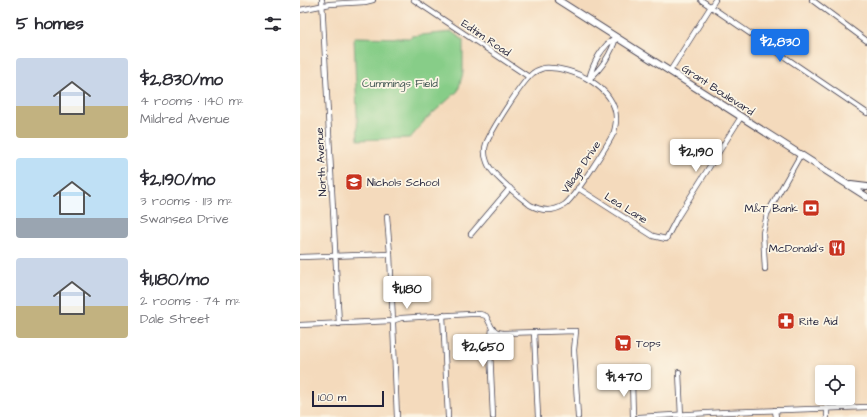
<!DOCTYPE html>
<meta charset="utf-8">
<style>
:root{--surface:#fff;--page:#f7f7f7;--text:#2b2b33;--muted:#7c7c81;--accent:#1a73e8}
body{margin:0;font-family:"Architects Daughter",sans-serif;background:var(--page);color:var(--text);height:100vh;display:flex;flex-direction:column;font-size:15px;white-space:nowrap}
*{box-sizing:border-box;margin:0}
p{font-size:13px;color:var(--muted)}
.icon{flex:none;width:22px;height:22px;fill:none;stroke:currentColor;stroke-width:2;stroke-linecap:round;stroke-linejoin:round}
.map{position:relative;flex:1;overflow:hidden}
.side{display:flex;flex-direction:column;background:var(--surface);width:300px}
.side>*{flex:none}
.tools{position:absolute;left:515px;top:365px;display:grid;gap:8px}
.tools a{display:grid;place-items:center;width:40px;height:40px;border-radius:4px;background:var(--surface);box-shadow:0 2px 6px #0003;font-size:20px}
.scale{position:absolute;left:12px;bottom:10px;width:72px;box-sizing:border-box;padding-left:4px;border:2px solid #22223b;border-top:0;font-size:11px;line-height:14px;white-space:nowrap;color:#22223b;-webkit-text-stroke:3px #fcf5e5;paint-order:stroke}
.price{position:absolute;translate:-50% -34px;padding:0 9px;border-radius:4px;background:#fff;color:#222;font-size:13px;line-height:26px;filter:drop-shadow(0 1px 2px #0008)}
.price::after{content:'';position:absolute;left:50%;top:24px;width:12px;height:9px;margin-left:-6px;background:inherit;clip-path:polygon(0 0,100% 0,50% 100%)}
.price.current{background:var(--accent);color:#fff}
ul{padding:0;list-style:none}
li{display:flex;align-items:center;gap:12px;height:100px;padding:0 16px}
li span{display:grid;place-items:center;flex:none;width:112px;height:80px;border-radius:4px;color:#555}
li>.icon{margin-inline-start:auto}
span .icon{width:48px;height:48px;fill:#fffc;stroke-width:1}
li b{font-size:17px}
h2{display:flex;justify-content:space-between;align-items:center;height:48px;padding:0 16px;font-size:17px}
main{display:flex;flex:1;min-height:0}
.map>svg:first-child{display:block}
</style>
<main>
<section class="side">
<h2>5 homes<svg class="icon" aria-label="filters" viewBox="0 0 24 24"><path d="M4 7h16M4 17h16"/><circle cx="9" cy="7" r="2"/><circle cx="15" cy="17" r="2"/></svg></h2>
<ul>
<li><span style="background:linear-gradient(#c9d6e8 60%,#c2b280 0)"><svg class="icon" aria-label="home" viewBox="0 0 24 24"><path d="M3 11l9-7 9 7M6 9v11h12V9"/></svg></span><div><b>$2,830/mo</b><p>4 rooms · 140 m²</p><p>Mildred Avenue</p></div></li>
<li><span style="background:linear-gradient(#bfe0f5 75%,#9aa5b1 0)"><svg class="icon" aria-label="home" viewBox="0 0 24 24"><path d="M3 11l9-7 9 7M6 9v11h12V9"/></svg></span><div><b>$2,190/mo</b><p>3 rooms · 113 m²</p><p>Swansea Drive</p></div></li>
<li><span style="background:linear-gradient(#c9d6e8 60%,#c2b280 0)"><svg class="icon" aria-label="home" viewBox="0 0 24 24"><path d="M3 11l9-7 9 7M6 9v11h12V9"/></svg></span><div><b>$1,180/mo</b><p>2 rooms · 74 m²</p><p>Dale Street</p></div></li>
</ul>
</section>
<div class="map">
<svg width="567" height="417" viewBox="0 0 567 417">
<rect width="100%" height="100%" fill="#fcf5e5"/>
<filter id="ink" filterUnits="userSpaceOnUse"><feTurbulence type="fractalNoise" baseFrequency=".025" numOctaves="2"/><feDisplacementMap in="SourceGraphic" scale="8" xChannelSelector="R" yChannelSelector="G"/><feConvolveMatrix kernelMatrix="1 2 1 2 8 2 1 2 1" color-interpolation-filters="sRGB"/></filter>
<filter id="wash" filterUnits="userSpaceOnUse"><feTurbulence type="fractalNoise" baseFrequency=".012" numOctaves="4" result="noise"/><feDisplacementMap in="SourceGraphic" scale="16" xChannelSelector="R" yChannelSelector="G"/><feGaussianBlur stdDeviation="0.9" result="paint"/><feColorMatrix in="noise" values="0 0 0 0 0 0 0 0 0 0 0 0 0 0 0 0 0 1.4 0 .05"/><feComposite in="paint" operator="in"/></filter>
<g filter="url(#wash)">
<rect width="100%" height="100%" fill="#f4dabc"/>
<polygon fill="#87cd88" stroke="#547862" points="152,32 163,40 163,73 158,91 125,120 112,136 109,138 58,140 54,37 111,38 111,36"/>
</g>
<g filter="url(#ink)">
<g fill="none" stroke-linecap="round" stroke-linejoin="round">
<g stroke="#423e4e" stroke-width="6">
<g id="minor">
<polyline points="22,0 39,324"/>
<polyline points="114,0 229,77"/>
<polyline points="401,0 567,113"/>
<polyline points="512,0 567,41"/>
<polyline points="0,10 30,4 65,2 73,0"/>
<path d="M316,37C312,53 301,69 289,79C293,63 302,46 316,37Z"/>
<path d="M244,68C272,66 317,87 316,120C316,124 315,128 314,132C309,143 273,200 264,205C253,212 241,211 230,205C219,196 191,175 187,162C185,157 184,150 186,144C192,129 222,82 233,73C237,70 241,69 244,68Z"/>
<polyline points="370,71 415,0"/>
<polyline points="278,188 353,236 366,239 377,218 441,117"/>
<polyline points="87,216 90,254 97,417"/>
<polyline points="171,234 210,188"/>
<polyline points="0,257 90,254"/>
<polyline points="465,269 463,233 467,214 501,154"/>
<polyline points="143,315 148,417"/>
<polyline points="0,325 92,321 101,318 170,314 180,314 186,316 192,328 190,350 193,417"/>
<polyline points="192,328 197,332 203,333 276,331 274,350 278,417"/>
<polyline points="234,332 238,417"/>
<polyline points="379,372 381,417"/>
<polyline points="332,379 333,417"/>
<polyline points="527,408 527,417"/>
<polyline points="475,410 476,417"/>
<polyline points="339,417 426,412 567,407"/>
</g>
</g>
<g stroke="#423e4e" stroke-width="8">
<g id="tertiary">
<polyline points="258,0 567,197"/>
<polyline points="551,185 567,187"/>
</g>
</g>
<use href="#minor" stroke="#fff" stroke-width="4.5"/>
<use href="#tertiary" stroke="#fff" stroke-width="6"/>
</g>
</g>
<defs>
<g id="school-square" transform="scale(0.9)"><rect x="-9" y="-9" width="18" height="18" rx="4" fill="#c8321e" stroke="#fcf5e5"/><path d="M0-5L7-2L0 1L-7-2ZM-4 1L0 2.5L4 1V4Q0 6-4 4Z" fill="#fff"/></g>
<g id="bank-square" transform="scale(0.9)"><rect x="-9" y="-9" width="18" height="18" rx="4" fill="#c8321e" stroke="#fcf5e5"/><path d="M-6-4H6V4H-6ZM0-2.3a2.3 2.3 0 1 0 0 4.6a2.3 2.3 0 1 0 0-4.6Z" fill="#fff"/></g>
<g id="restaurant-square" transform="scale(0.9)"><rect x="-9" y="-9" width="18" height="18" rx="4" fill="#c8321e" stroke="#fcf5e5"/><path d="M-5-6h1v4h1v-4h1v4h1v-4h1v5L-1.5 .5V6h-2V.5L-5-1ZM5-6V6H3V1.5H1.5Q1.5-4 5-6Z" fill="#fff"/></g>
<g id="pharmacy-square" transform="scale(0.9)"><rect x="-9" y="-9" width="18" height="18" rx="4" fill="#c8321e" stroke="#fcf5e5"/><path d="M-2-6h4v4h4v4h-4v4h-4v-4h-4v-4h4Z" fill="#fff"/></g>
<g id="supermarket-square" transform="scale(0.9)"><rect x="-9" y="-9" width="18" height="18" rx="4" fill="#c8321e" stroke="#fcf5e5"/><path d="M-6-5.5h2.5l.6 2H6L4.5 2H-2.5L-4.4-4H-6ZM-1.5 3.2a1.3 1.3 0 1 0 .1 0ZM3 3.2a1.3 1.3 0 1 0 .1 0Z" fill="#fff"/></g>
</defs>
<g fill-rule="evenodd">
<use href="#school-square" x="54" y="182"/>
<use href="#bank-square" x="511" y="208"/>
<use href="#restaurant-square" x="537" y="248"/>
<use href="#pharmacy-square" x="486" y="321"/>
<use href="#supermarket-square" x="323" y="343"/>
</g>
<g text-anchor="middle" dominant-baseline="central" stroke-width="3.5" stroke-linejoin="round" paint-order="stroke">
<g font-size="11" fill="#22223b" stroke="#fcf5e5">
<text transform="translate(186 38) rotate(34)">Edtim Road</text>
<text transform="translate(418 90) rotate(33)">Grant Boulevard</text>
<text transform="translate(21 162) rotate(-93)">North Avenue</text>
<text transform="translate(281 167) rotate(-56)">Village Drive</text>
<text transform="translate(326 208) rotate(32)">Lea Lane</text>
</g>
<g font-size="11" fill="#405552" stroke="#fcf5e5">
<text x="100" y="83">Cummings Field</text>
</g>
<g font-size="11" fill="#22223b" stroke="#fcf5e5" text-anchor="start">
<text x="67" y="182">Nichols School</text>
<text x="498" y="208" text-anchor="end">M&amp;T Bank</text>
<text x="524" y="248" text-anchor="end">McDonald's</text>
<text x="499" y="321">Rite Aid</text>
<text x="336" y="343">Tops</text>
</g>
</g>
</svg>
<div class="tools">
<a><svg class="icon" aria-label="locate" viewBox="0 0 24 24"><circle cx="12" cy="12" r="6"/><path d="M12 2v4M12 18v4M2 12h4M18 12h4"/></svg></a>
</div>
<div class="scale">100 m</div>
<b class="price current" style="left:480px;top:63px">$2,830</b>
<b class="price" style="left:396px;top:173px">$2,190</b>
<b class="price" style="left:107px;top:310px">$1,180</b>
<b class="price" style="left:183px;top:368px">$2,650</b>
<b class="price" style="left:324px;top:398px">$1,470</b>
</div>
</main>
